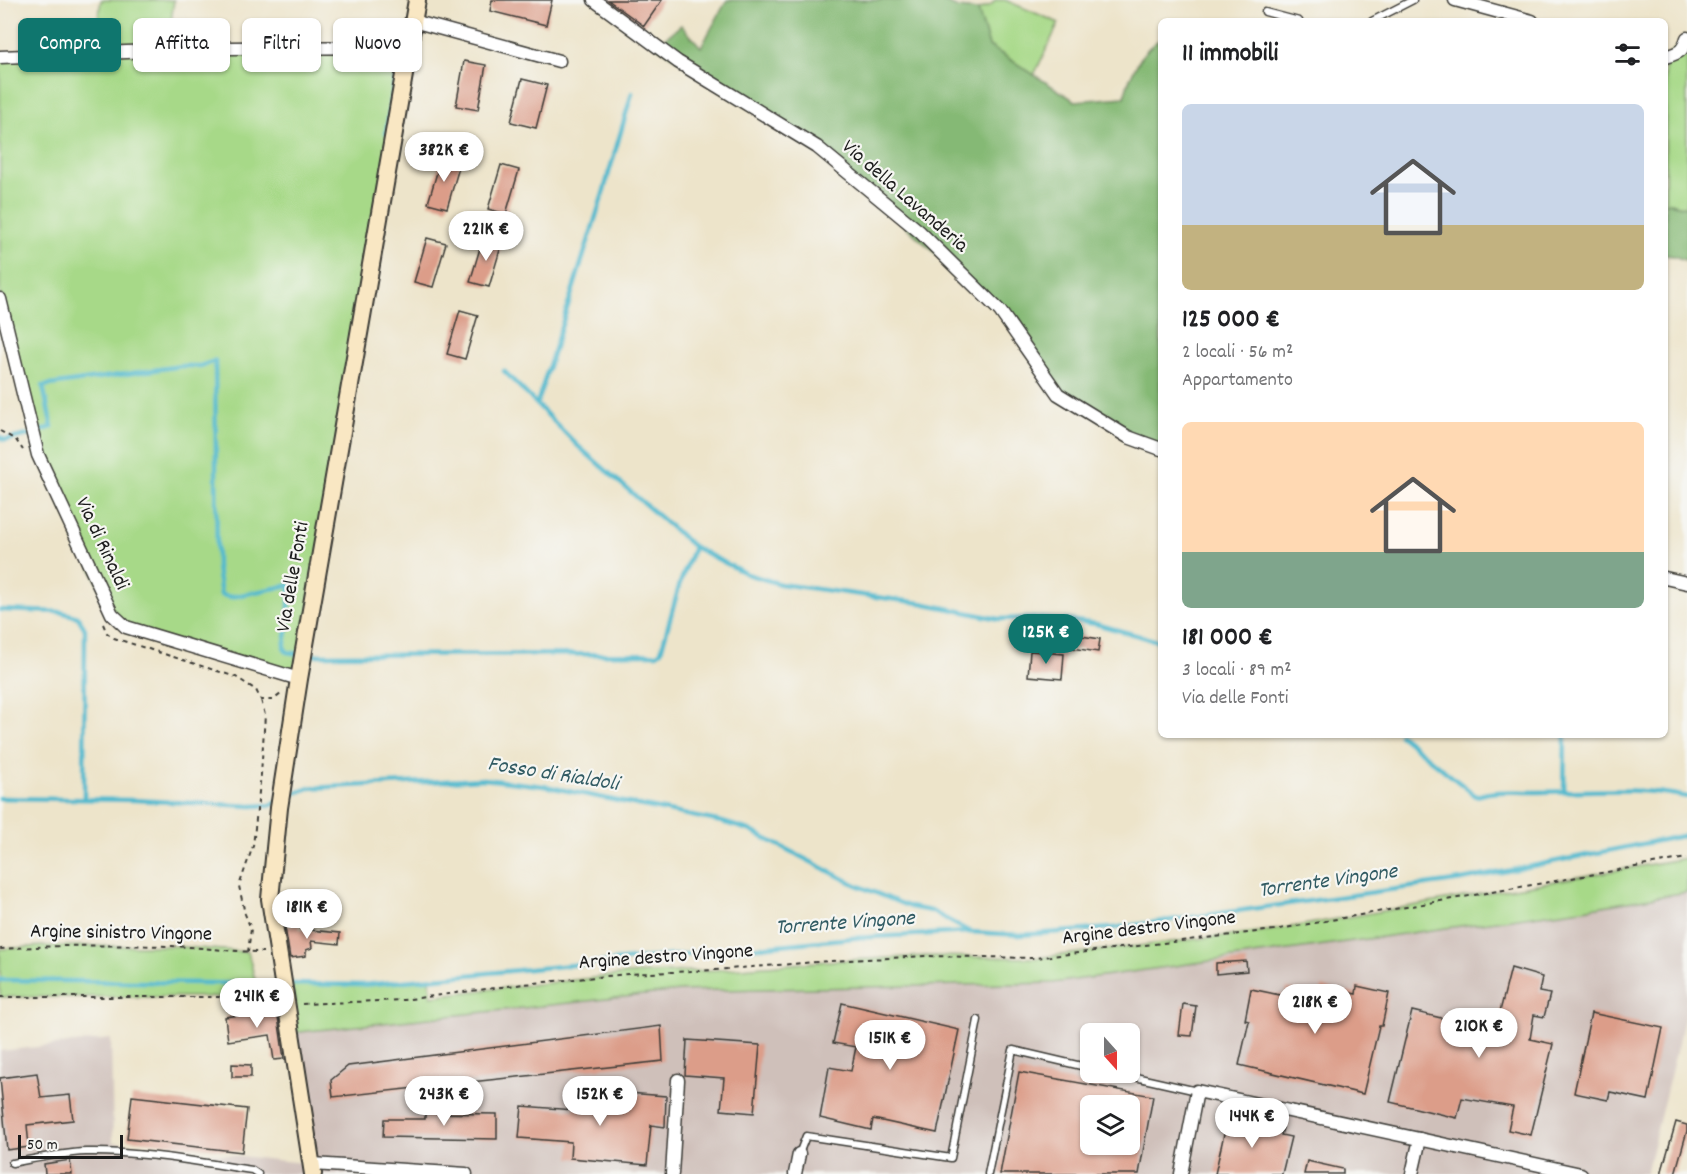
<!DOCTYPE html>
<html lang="it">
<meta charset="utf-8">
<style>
:root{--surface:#fff;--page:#f6f6f6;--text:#202124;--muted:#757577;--accent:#0f766e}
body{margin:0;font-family:Dekko,sans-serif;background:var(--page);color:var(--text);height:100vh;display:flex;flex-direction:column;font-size:22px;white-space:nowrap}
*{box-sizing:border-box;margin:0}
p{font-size:20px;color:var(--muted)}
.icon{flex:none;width:33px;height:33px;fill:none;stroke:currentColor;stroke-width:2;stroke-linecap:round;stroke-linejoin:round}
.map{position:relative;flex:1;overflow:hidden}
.details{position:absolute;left:1158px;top:18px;width:510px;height:720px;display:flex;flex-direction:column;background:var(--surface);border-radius:9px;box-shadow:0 2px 4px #0004}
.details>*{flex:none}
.top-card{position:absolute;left:18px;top:18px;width:570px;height:54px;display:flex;gap:12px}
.needle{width:39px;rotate:159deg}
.controls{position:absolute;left:1080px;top:1023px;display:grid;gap:12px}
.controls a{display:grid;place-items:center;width:60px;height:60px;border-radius:9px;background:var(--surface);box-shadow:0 2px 4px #0004;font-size:30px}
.scale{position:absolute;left:18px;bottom:15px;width:105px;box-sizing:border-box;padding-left:6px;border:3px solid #1c1c1c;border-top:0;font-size:16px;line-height:21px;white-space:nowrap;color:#1c1c1c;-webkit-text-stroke:4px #f6f6f2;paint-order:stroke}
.price{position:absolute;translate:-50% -51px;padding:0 14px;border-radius:21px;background:#fff;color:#222;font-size:20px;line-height:39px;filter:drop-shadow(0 2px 3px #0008)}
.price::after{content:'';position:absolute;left:50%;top:36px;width:18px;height:14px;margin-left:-9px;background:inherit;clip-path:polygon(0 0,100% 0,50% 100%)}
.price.current{background:var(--accent);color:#fff}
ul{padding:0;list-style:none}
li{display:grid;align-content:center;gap:12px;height:318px;padding:0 24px}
li span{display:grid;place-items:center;height:186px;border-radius:9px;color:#555}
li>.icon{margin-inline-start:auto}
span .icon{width:108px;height:108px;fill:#fffc;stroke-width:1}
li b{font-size:26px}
h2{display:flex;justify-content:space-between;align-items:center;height:72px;padding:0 24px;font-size:26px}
.chip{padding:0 21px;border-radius:9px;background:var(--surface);box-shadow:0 2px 4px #0004;font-size:21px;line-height:54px}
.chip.current{background:var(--accent);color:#fff}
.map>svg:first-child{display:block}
</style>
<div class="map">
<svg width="1687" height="1174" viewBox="0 0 1687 1174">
<rect width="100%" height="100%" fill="#f6f6f2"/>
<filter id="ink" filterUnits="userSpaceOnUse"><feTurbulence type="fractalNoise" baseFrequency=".0167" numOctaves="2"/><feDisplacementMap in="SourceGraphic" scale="12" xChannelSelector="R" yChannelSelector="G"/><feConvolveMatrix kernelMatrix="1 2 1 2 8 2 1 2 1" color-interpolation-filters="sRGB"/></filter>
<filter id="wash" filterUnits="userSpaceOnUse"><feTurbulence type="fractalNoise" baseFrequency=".008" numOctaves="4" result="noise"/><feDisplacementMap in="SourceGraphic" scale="24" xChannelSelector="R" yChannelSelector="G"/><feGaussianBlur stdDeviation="1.35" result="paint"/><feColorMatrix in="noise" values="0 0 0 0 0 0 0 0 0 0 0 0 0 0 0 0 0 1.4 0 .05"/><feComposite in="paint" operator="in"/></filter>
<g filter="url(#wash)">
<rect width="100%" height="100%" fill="#ede4ca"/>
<path fill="#cfc0ba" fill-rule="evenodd" d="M1687,892V1007L1646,1174H0V1051L111,1039L113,1142L312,1164L291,1033L680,991L1053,983L1597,907ZM1090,1034H1130V1072H1090ZM1090,1106H1130V1144H1090Z"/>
<g fill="#a7d988" stroke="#627a52" stroke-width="1.5">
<polygon points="101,0 174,0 167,50 408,47 299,679 126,627 112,614 38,455 0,299 0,57 94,52"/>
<polygon points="995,0 1005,0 1059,23 1034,75 989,46 978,10 991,5"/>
<polygon points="1687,38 1687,207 1665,202 1665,57"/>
<polygon points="1687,858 1687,892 1597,907 1053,983 680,991 291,1033 286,1005 231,997 0,997 0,949 44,946 173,946 248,952 256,984 363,985 430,978 431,996 628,974 715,970 829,961 927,956 1035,958 1274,930"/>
</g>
<g fill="#85b974" stroke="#506a48" stroke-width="1.5">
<path d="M727,0H939L958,8L978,10L989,46L1075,101L1124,97C1129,77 1142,48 1161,39V449L1058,394L1000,311L817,147L656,46L681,25L701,47Z"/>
<polygon points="1665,202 1687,207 1687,261 1674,256 1665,255"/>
</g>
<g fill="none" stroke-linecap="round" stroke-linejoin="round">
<g stroke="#51b9ce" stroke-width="4.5">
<polyline points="386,133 403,32"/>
<polyline points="504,371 578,446 694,547 747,574 780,584 921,603 999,619 1038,618 1075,621 1096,624 1161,642"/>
<polyline points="537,404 602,197 632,93"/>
<polyline points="0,437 5,440 33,434 52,427 43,386 181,366 200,366 215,361 217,567 221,595 231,597 290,585 288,627 284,647 287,652 299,654"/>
<polyline points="0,610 61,612 78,617 85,629 84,799"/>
<polyline points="308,655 657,654 661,651 680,583 694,547"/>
<path d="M1400,735L1476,796C1494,790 1511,792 1531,792C1582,792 1636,786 1687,797"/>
<polyline points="1564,791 1565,735"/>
<polyline points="286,797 309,788 484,779 544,786 722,822 749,830 854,884 910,907 931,911 970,932"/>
<polyline points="0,798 134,800 252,806 271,805 276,802"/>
<polyline points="0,980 279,984"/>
<polyline points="288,984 363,985 853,938 971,932 1020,935 1113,928 1462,880 1687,835"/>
</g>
</g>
<g id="blocks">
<g fill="#dc9d89" fill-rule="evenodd">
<polygon points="492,0 552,0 546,25 490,11"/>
<polygon points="608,0 662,0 644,26"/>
<polygon points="464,61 486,65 478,110 456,106"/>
<polygon points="522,79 547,85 536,128 511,122"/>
<polygon points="441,159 460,164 447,208 428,203"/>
<polygon points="501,165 519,170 506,214 488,209"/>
<polygon points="427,238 446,243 433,287 414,282"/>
<polygon points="483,238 502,243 489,287 470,282"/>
<polygon points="460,310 478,315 465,359 447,354"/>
<polygon points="1068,634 1100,639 1098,652 1065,647"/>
<polygon points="1030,651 1064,654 1062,679 1028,676"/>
<polygon points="299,925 300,929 310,928 310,930 340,933 339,944 311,941 312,948 306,950 306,956 290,958 285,927"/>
<polygon points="1246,961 1247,971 1216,974 1216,963"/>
<polygon points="1511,968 1542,977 1539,992 1550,994 1544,1017 1534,1015 1530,1039 1553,1044 1531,1135 1508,1130 1513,1107 1462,1098 1457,1118 1390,1102 1412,1011 1495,1031"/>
<polygon points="1357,986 1389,993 1382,1026 1379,1026 1363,1094 1239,1065 1249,1021 1245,1020 1251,989 1285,996 1287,988 1321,995 1322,987 1356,994"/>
<polygon points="842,1003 959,1030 937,1133 873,1119 871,1130 820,1118 829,1067 851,1071 856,1047 833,1043"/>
<polygon points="1183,1004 1196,1006 1192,1036 1179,1035"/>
<polygon points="277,1010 284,1059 274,1060 270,1035 228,1041 225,1017"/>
<polygon points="1591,1013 1663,1028 1648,1100 1610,1092 1608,1100 1574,1093"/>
<polygon points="661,1026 663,1061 333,1097 331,1080 348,1066"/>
<polygon points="687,1040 760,1045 754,1113 721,1110 724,1078 685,1075"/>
<polygon points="232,1064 251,1065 251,1077 232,1077"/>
<path d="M1019,1072L1153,1096L1139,1174H1000ZM1090,1106H1130V1144H1090Z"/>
<polygon points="37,1073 41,1098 70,1095 73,1120 27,1125 29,1147 7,1150 0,1078"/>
<polygon points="628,1093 666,1096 665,1127 651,1125 647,1165 570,1158 571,1142 519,1138 522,1106 574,1110 575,1099 627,1103"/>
<polygon points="132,1096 247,1109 242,1152 127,1139"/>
<polygon points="425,1113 497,1114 497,1139 383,1137 384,1119 425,1119"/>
<polygon points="1228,1116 1283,1128 1281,1135 1291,1137 1282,1174 1215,1174"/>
<polygon points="1676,1122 1687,1125 1687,1131 1675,1174 1661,1174"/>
<polygon points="70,1160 72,1174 45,1174 44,1164"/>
<polygon points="1307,1161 1343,1169 1343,1174 1304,1174"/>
</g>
</g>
</g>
<g filter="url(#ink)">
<use href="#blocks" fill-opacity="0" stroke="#3b3a36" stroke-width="1.5"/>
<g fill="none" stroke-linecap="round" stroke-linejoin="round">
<g stroke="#3b3a36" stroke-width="9">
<g id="lane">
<polyline points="1265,12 1299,21"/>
<polyline points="1372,21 1413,0"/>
<polyline points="1113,1072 1197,1091"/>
<polyline points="799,1154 806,1136 951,1158 978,1020"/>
<path d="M12,1163C37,1158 61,1153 86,1152C141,1151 198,1162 252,1170L258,1174"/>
<polyline points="988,1174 1013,1050 1090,1068"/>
</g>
</g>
<g stroke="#3b3a36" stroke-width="15">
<g id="street">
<polyline points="594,0 678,62 817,147 920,232 1000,311 1058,394 1128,437 1161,449"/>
<polyline points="1455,0 1532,21"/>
<polyline points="413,21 559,61"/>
<polyline points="0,57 228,48 408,47"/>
<path d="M1665,57C1678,53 1683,52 1687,38"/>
<polyline points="0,299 38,455 112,614 126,627 299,679"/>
<polyline points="1665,578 1687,583"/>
<polyline points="313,1164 466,1174"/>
<polyline points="672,1174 678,1080"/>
<polyline points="795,1174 799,1154"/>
<polyline points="1181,1174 1197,1091 1581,1174"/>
<polyline points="1412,1174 1420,1139"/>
</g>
</g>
<g stroke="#3b3a36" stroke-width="20">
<polyline id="secondary" points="313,1174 270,899 279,808 299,679 417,0"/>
</g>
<g stroke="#3b3a36" stroke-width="2" stroke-dasharray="4.5 4.5" stroke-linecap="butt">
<polyline points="0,431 16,440 23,450"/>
<polyline points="103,624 107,633 114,638 236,677 256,690 261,700 273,700 281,694"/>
<path d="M0,949C57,945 114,945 171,946C201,947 232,952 263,952"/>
<polyline points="248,952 251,929 245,914 239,886 253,846 261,774 265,715 261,700"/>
<polyline points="0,997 231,997 270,1003"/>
<polyline points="302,1004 403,1000 524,984 628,974 715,970 829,961 927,956 1035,958 1274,930 1687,858"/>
</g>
<use href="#lane" stroke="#fff" stroke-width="6"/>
<use href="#street" stroke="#fff" stroke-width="12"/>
<use href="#secondary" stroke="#f9e7c3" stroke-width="16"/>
</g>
</g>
<g text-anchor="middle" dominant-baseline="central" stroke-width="4.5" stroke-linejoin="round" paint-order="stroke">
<g font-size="21" fill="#1c1c1c" stroke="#f6f6f2">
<text transform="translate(904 197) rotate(41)">Via della Lavanderia</text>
<text transform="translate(101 544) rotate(65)">Via di Rinaldi</text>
<text transform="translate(294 577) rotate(-80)">Via delle Fonti</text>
<text transform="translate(1149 929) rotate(-7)">Argine destro Vingone</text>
<text transform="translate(121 934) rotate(1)">Argine sinistro Vingone</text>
<text transform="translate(666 958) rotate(-4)">Argine destro Vingone</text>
</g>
<g font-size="22" font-style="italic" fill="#315b63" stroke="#f6f6f2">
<text transform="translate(553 775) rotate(9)">Fosso di Rialdoli</text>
<text transform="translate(1328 882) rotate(-8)">Torrente Vingone</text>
<text transform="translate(845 924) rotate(-4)">Torrente Vingone</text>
</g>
</g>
</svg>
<div class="controls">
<a><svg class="needle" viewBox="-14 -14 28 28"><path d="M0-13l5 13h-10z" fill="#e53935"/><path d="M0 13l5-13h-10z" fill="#757577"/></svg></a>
<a><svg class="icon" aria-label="layers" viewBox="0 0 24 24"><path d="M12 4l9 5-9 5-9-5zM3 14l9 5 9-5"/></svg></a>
</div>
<div class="scale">50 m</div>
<b class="price" style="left:444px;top:183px">382K €</b>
<b class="price" style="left:486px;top:262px">221K €</b>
<b class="price current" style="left:1046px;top:665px">125K €</b>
<b class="price" style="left:307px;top:940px">181K €</b>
<b class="price" style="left:257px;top:1029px">241K €</b>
<b class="price" style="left:1315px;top:1035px">218K €</b>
<b class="price" style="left:1479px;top:1059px">210K €</b>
<b class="price" style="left:890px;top:1071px">151K €</b>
<b class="price" style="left:444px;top:1127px">243K €</b>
<b class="price" style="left:600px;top:1127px">152K €</b>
<b class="price" style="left:1252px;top:1149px">144K €</b>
<div class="top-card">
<a class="chip current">Compra</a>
<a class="chip">Affitta</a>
<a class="chip">Filtri</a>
<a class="chip">Nuovo</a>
</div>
<section class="details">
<h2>11 immobili<svg class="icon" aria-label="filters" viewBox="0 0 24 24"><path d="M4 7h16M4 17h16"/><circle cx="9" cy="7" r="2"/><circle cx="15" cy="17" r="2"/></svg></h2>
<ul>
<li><span style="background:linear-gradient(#c9d6e8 65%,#c2b280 0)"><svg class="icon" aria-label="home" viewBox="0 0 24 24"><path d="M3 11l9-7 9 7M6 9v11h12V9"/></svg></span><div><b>125 000 €</b><p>2 locali · 56 m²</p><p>Appartamento</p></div></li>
<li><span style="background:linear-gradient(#ffd9b3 70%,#7fa58c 0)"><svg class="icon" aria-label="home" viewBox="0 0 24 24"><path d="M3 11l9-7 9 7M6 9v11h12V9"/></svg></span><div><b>181 000 €</b><p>3 locali · 89 m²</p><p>Via delle Fonti</p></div></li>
</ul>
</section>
</div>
